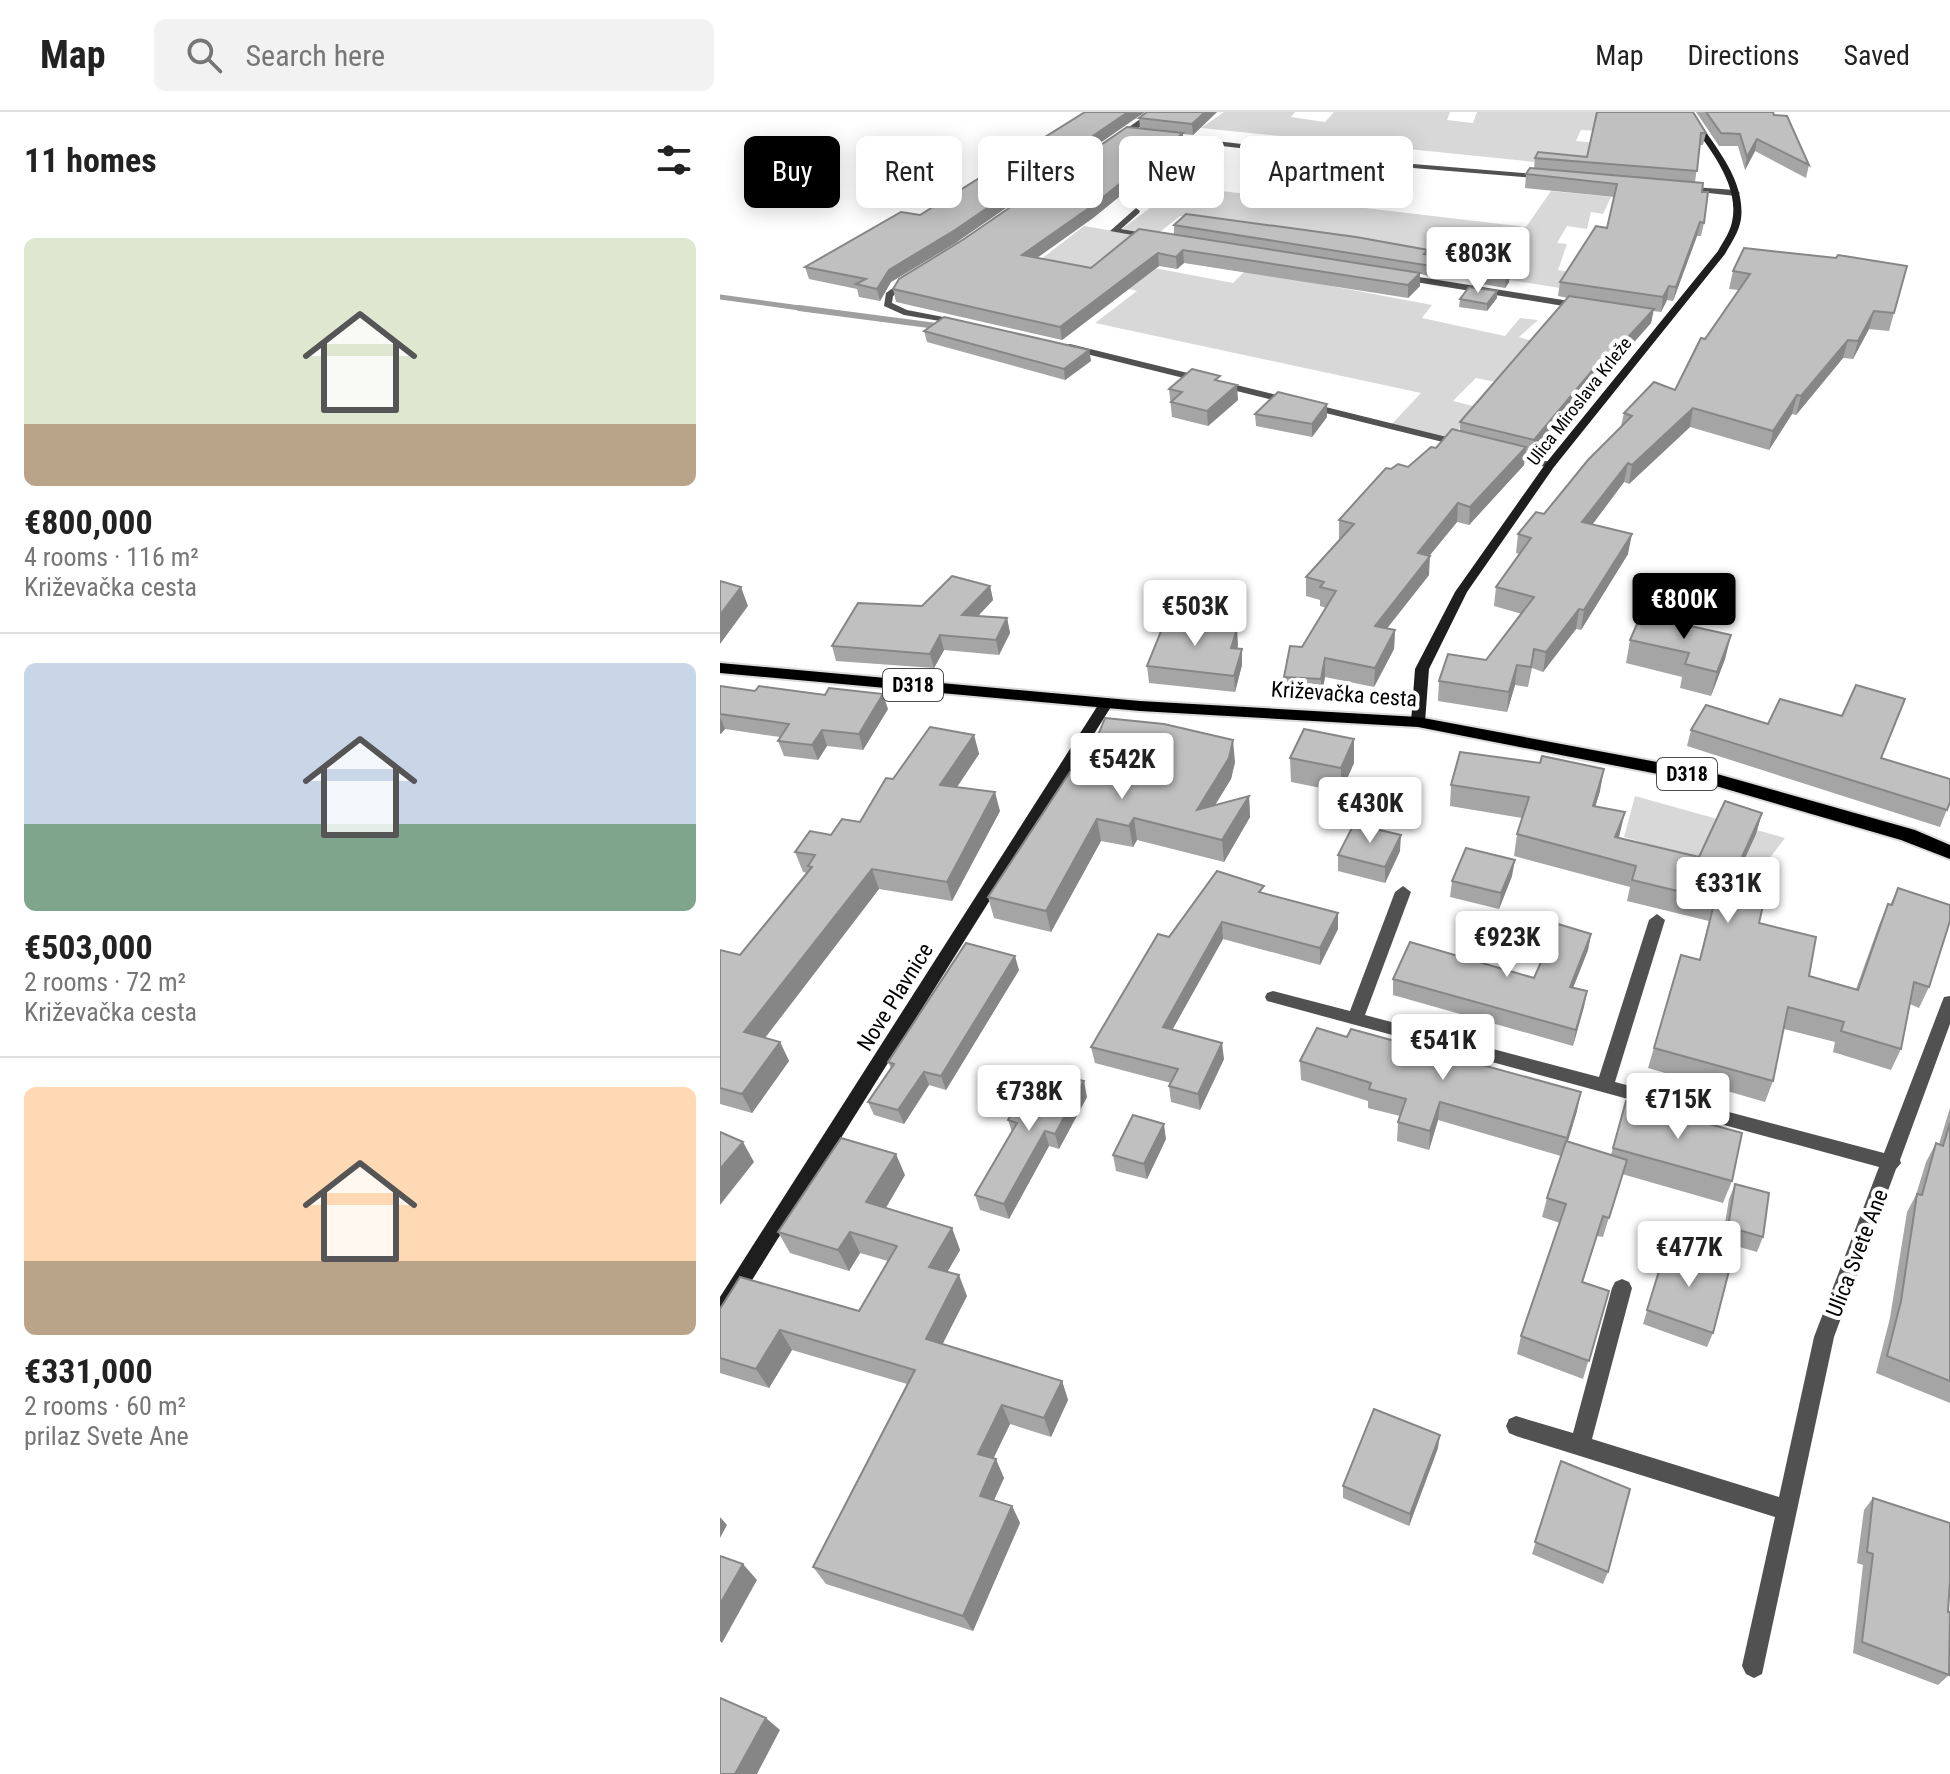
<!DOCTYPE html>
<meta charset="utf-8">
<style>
:root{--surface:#fff;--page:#f2f2f2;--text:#222;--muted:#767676;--line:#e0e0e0;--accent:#000}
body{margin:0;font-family:"Roboto Condensed",sans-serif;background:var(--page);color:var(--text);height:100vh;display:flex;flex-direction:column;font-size:30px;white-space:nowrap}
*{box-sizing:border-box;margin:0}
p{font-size:26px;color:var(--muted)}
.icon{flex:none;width:44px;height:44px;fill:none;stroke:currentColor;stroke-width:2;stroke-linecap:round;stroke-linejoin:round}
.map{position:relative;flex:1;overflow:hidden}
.panel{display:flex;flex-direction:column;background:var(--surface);width:720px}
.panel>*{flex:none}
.guide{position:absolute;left:24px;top:24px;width:760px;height:72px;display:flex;gap:16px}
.price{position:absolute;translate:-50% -68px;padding:0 18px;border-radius:8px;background:#fff;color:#222;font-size:26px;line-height:52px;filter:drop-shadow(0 2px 4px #0008)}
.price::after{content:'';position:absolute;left:50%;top:48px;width:24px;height:18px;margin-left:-12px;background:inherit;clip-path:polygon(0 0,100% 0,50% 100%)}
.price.on{background:var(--accent);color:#fff}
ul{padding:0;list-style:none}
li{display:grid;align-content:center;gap:16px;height:424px;padding:0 24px}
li+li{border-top:2px solid var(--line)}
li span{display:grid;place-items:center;height:248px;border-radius:12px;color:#555}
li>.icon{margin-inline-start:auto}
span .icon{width:144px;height:144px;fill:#fffc;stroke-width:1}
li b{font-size:34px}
h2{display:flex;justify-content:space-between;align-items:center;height:96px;padding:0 24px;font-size:34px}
.tag{padding:0 28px;border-radius:12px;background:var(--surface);box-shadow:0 4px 20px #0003;font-size:28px;line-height:72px}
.tag.on{background:var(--accent);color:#fff}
header{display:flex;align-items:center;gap:48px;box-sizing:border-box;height:112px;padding:0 40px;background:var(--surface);border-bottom:2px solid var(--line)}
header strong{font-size:38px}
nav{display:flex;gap:44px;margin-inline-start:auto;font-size:28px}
.search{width:560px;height:72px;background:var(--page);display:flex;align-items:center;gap:20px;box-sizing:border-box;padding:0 28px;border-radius:12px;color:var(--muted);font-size:30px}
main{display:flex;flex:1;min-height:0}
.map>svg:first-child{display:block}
</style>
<header>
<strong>Map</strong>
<div class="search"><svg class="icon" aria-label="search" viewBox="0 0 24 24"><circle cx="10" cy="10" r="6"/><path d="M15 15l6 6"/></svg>Search here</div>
<nav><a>Map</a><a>Directions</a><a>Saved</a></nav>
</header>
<main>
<section class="panel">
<h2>11 homes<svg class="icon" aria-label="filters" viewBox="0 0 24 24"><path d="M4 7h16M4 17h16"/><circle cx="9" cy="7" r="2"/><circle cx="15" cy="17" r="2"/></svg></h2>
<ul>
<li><span style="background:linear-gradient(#dfe7d0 75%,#b9a48a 0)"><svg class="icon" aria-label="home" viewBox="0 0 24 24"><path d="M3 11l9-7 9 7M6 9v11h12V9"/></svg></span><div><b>€800,000</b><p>4 rooms · 116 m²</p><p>Križevačka cesta</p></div></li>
<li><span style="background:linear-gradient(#c9d6e8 65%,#7fa58c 0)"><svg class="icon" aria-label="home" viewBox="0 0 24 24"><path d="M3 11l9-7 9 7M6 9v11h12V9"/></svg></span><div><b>€503,000</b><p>2 rooms · 72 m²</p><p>Križevačka cesta</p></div></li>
<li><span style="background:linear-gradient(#ffd9b3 70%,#b9a48a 0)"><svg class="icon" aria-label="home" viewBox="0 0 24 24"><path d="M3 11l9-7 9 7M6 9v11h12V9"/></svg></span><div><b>€331,000</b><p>2 rooms · 60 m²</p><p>prilaz Svete Ane</p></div></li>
</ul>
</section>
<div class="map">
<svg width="1230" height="1662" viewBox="0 0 1230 1662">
<rect width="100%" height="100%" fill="#fff"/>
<g fill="#d8d8d8">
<polygon points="504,0 575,0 571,5 605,10 614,0 730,0 727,8 753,11 757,0 893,0 892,20 861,18 856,29 889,32 903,59 481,16"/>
<polygon points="431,59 486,68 476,76 806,115 831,79 891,85 883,102 871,100 867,117 847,114 837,131 847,132 838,158 864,162 859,179 758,163 770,147 750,143 460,104 436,123 402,117 435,92 399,86"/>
<polygon points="364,114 424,124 403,150 513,171 526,158 712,193 702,206 785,224 800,206 818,208 799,225 812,229 781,271 756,266 733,289 757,295 729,328 671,313 701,281 375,211 417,179 316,151"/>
<polygon points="915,684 1065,726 1036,764 904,725"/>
</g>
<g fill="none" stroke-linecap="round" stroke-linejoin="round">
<polyline stroke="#9f9f9f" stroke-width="5" points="0,185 94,198"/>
<polyline stroke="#9f9f9f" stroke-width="6" points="79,196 224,215"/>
<g stroke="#dbdbdb" stroke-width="4">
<polygon id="primary" points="0,551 420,589 698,605 990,660 1195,718 1230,733 1230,747 1181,728 989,672 698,615 420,599 0,561"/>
</g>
<g fill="#515151" fill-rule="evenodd">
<polygon points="430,0 439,0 401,29 395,29 395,25"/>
<polygon points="444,23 693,52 827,63 831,65 827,67 693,56 441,27"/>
<polygon points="958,74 1016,78 1020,81 1016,84 961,78 958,78"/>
<polygon points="416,96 420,99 419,101 401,117 435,123 435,127 390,119"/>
<polygon points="680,162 862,191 867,194 862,197 677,167 675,165"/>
<polygon points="189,164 194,167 173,184 172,191 187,198 244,209 244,213 184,203 164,194 166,181"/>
<polygon points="350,232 747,330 748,332 743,335 346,237 346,233"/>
<polygon points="785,339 834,351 836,353 830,356 781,344 779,342"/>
<polygon points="683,774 691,780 645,903 879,965 929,808 937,802 945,808 895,970 1164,1041 1222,890 1224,885 1230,884 1230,912 1180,1048 1181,1051 1176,1057 1114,1225 1042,1562 1034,1566 1026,1562 1022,1554 1055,1405 796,1324 789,1321 786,1314 789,1307 796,1304 853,1321 892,1176 895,1170 902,1167 909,1170 912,1176 872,1327 1059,1385 1094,1225 1159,1055 547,889 545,885 547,881 553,879 630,899 675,780"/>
</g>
<g fill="#1e1e1e" fill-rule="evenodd">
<path d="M964,0H972C992,31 1026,67 1021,107C1019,120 1011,131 1005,142L834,355L747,480L709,557L705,610L698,614L693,613L691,610L695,557L735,480L826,351L998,139C1003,130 1010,120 1012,110C1021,70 984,31 964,0Z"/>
<polygon points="387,586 394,590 7,1208 0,1211 0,1185 380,590"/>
</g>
<use href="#primary" fill="#000" fill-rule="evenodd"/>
</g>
<g fill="#a5a5a5">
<polygon points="427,0 497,0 473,23 463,22 463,33 373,106 317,146 371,156 454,122 454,113 708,142 720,144 719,154 710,164 700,162 700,174 688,186 464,151 457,157 439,154 342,228 176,190 173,177 244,127 420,16 419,6"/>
<polygon points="877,0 986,21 983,33 980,33 975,70 982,80 984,111 981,124 977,124 953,189 947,188 941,200 933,199 931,211 884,264 879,263 812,343 805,341 804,353 749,413 737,410 709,444 709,463 667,516 675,518 674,537 654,575 605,565 601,586 564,584 564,565 606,496 600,494 600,488 586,484 586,465 620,427 619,427 619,408 671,357 688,355 740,319 740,310 848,186 838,184 840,170 887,116 894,85 805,76 806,62 814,56 815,46 867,45"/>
<polygon points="976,0 1053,0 1089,53 1086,66 1035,39 1025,58 1018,34 999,34"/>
<polygon points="237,130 171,170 160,189 139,185 137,177 89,167 85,155"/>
<polygon points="1187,154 1169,219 1149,217 1133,247 1123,246 1076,303 1072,302 1049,338 970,315 909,372 904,370 872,413 908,442 861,518 856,517 823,560 812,556 808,575 795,573 787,600 718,589 719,569 766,548 802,502 774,494 776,475 799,442 796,441 798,422 824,402 901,314 904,301 955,278 985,227 1019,178 1009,177 1013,159"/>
<polygon points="790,158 789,170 785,176 757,171 758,159"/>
<polygon points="777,179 777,186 767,199 739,195 740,187"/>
<polygon points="204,219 369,238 371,249 345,268 207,230"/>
<polygon points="500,269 518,288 488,314 452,305 449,277"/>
<polygon points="607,292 607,305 592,325 536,314 535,302"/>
<polygon points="270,474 273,488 258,504 287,506 290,521 279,543 224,538 214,556 116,549 112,534 202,494"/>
<polygon points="478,514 518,533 517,537 522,553 515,580 429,571 427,554"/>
<polygon points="1011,523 1005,547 991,584 960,576 962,565 906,551 910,528"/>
<polygon points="0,574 168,597 143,638 107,634 98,648 64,644 58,629 60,625 5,617 0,622"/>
<polygon points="1185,587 1161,646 1230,690 1220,715 967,634 971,618 1122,604"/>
<polygon points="254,623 259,642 237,675 280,699 232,789 159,777 45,926 60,930 69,949 32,1001 0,992 0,838 20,843 87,761 83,760 75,740 140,710 173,667"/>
<polygon points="570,646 634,651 621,680 571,670"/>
<polygon points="515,650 511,667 495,693 529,684 530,705 504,750 417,728 413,735 381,729 331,820 274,806 268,785 362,663"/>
<polygon points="731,673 880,679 875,695 900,721 899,726 979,745 1042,701 1036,722 1024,748 1039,811 1089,864 1136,877 1159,813 1168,792 1170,793 1178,776 1209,875 1199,896 1190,892 1181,937 1171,958 1113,940 1115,930 1064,917 1053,969 1045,990 928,956 961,843 979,848 989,809 907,789 910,775 794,744 797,722 802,706 730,694"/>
<polygon points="680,739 665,771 618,759 618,743"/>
<polygon points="792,764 779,797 730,785 732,769"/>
<polygon points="544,781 618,817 600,853 503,827 452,918 504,947 480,998 451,990 449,974 451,971 375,951 371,935 449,825"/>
<polygon points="871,822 868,838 853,876 867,879 853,934 673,883 673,867 814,866"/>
<polygon points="299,858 226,978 209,973 184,1012 154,1003 148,990 171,956 168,950"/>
<polygon points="580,949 857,999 848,1029 891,1043 906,989 1012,1069 1003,1091 902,1062 883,1125 877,1124 863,1170 889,1179 863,1267 797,1242 801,1224 840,1111 822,1105 827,1086 841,1044 718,1008 709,1038 677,1029 678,1010 680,1004 648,996 648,989 581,968"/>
<polygon points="328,977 367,985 339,1037 329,1034 289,1107 260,1098 255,1083 292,1020 288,1008"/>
<polygon points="1230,996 1230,1291 1156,1261 1170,1206 1187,1100 1196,1083 1206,1050 1216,1031 1219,1032"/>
<polygon points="446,1027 427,1067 396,1059 393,1043"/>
<polygon points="185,1063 166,1096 232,1116 240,1138 227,1160 247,1184 222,1232 342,1269 348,1288 331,1325 290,1312 273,1346 284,1366 274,1388 292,1394 300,1411 253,1519 106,1472 93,1455 187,1272 72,1238 49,1276 0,1261 0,1197 139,1199 168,1149 140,1141 129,1159 70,1141 58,1120"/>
<polygon points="1015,1072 1043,1125 1037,1140 1002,1130 1009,1087"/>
<polygon points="947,1133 993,1221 987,1235 923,1212"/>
<polygon points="718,1336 689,1414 623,1386 623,1374"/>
<polygon points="841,1349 888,1460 883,1472 812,1442"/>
<polygon points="1153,1386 1228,1500 1229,1563 1218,1573 1133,1541 1143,1453 1137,1451 1144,1398"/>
</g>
<g fill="#868686">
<polygon points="408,0 425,0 237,130 171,170 160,189 157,177 169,158"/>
<polygon points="485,0 497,0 473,23 472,12"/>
<polygon points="463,21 463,33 373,106 304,155 302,143"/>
<polygon points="1037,27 1035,39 1025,58 1027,45"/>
<polygon points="980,110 977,124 953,189 956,175"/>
<polygon points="463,138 464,151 457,157 456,145"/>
<polygon points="438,141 439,154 342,228 340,215"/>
<polygon points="720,144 719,154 710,164 711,154"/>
<polygon points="790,158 789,170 785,176 786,164"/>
<polygon points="700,161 700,174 688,186 688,173"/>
<polygon points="949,174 947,188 941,200 943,185"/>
<polygon points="777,179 777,186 767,199 767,192"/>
<polygon points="934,197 931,211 884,264 886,249"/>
<polygon points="1154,199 1149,217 1133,247 1138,229"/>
<polygon points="1128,228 1123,246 1076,303 1081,284"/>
<polygon points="369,238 371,249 345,268 344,257"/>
<polygon points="881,248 879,263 812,343 814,328"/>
<polygon points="517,273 518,288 488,314 487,299"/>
<polygon points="1077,283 1072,302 1049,338 1053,319"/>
<polygon points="607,292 607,305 592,325 592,312"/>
<polygon points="973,296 970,315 909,372 912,353"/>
<polygon points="806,335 804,353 749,413 750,395"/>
<polygon points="908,351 904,370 860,429 862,410"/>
<polygon points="738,391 737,410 697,459 698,441"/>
<polygon points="912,422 908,442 861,518 864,498"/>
<polygon points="710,444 709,463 654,533 655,514"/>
<polygon points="270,474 273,488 246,517 242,503"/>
<polygon points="21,475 28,494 0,532 0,503"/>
<polygon points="859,497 856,517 823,560 826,540"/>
<polygon points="287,506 290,521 279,543 276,528"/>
<polygon points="517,517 518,533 512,553 511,536"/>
<polygon points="675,518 674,537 654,575 655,556"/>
<polygon points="220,523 224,538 214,556 210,542"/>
<polygon points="1011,523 1005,547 991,584 997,560"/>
<polygon points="522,537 522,553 515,580 514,564"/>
<polygon points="605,546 605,565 601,586 601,567"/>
<polygon points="797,553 795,573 787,600 789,580"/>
<polygon points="163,582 168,597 143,638 139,622"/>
<polygon points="0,605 5,617 1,622 0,621"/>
<polygon points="102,618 107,634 98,648 92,633"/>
<polygon points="254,623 259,642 225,693 220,673"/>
<polygon points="634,627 634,651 621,680 621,656"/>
<polygon points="513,628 515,650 511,667 479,719 477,698"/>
<polygon points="884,657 880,679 869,715 873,694"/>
<polygon points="275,680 280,699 232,789 227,770"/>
<polygon points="529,684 530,705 504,750 502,728"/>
<polygon points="905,700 900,721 890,746 895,725"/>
<polygon points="1042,701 1036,722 1015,768 1021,747"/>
<polygon points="414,706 417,728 413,735 409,714"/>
<polygon points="377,707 381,729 331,820 326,799"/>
<polygon points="681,723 680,739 665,771 665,755"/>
<polygon points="795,748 792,764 779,797 781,781"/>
<polygon points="152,757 159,777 34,940 24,920"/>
<polygon points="618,801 618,817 600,853 600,836"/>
<polygon points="502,810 503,827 445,931 443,915"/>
<polygon points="871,822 868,838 847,891 850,875"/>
<polygon points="295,844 299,858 226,978 221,964"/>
<polygon points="867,879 864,895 853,934 856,918"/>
<polygon points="60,930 69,949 32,1001 22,982"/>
<polygon points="502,931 504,947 480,998 478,982"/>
<polygon points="204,960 209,973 184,1012 178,998"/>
<polygon points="364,969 367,985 339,1037 335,1022"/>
<polygon points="861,980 857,999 843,1045 847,1026"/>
<polygon points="720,990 718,1008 709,1038 710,1019"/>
<polygon points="444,1012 446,1027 427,1067 424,1052"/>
<polygon points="325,1019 329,1034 289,1107 284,1092"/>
<polygon points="23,1030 34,1050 0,1093 0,1057"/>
<polygon points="176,1042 185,1063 156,1112 146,1090"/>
<polygon points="232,1116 240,1138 218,1176 209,1155"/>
<polygon points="130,1120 140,1141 129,1159 118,1138"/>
<polygon points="239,1163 247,1184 215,1247 206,1227"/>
<polygon points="60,1218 72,1238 49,1276 36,1257"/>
<polygon points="342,1269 348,1288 331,1325 324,1306"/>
<polygon points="282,1293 290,1312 267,1360 258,1342"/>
<polygon points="720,1323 718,1336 689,1414 690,1402"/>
<polygon points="276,1347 284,1366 268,1401 260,1384"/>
<polygon points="292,1394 300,1411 253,1519 243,1504"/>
<polygon points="0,1405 7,1413 0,1426"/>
<polygon points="23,1452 37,1468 2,1531 0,1529 0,1492"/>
<polygon points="46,1606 60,1618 37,1662 15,1662"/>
</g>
<g fill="#c0c0c0" stroke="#868686" stroke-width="2">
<polygon points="365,0 408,0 235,118 169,158 157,177 136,172 146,167 85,155 181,100 200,103"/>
<polygon points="427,0 485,0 472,12 419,6"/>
<polygon points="877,0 973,0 986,21 981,21 977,59 815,46 818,40 867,45"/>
<polygon points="986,0 1053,0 1054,3 1067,4 1089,53 1037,27 1027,45 1020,22 1001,21"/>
<polygon points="407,15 463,21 372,94 302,143 371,156 419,117 700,161 688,173 463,138 456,145 438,141 340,215 173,177 179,167 244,127"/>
<polygon points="810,56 983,71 982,80 988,80 984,111 980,110 956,175 949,174 943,185 840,170 876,114 887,116 897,72 806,62"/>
<polygon points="466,102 636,125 708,138 704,142 720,144 711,154 454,113"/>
<polygon points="1024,136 1116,146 1118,143 1187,154 1174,201 1154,199 1138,229 1128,228 1081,284 1077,283 1053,319 973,296 912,353 908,351 862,410 912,422 864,498 859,497 826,540 814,537 811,555 797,553 789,580 719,569 728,542 766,548 814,485 776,475 811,426 798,422 816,400 824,402 868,348 912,304 904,301 934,270 955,278 981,226 985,227 1030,162 1013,159"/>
<polygon points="762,154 790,158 786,164 758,159"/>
<polygon points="749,175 777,179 767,192 740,187"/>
<polygon points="849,184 934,197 886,249 881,248 814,328 740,310"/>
<polygon points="224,205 369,238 344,257 204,219"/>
<polygon points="472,257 500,264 495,268 517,273 487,299 451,290 462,280 449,277"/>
<polygon points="558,280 607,292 592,312 535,302"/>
<polygon points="732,317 806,335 750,395 738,391 698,441 710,444 655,514 675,518 655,556 605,546 601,567 564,565 570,534 582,535 616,479 600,475 604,470 586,465 634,412 619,408 666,356 671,357 678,352 688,355 711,335 716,336"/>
<polygon points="232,464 270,474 242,503 287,506 276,528 220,523 210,542 112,534 138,491 202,494"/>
<polygon points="0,469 21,475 0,503"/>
<polygon points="448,502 477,504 474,514 517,517 511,536 522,537 514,564 427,554"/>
<polygon points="921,503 1011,523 997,560 965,552 969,541 910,528"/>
<polygon points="1136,573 1185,587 1161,646 1230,667 1230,690 1227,698 971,618 986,593 1048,612 1060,587 1122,604"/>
<polygon points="0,574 35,579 39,574 105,583 109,576 163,582 139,622 102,618 92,633 58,629 69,612 0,602"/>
<polygon points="385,606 444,612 513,628 509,646 477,698 529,684 502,728 414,706 409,714 377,707 326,799 268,785 350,660 362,663"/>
<polygon points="210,615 254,623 220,673 275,680 227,770 152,757 24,920 60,930 22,982 0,976 0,838 20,843 92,755 88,754 95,743 75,740 90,719 111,723 122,707 140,710 166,666 173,667"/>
<polygon points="584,617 634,627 621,656 570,646"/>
<polygon points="740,640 820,651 822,644 884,657 873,694 905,700 895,725 979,745 1005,689 1042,701 1021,747 1052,754 1039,811 1096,825 1089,864 1138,878 1168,792 1172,793 1178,776 1230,793 1230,809 1209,875 1194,870 1181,937 1121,919 1124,910 1068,895 1053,969 934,936 961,843 980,848 995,788 912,768 916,754 797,722 809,685 731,673"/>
<polygon points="634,712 681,723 665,755 618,743"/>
<polygon points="746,736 795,748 781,781 732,769"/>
<polygon points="497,759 544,774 539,780 618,801 600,836 502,810 443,915 502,931 478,982 449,974 458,957 371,935 438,822 449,825"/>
<polygon points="838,812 871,822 850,875 867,879 856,918 673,867 690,830 814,866"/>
<polygon points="246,831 295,844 221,964 204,960 178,998 148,990 174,952 168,950"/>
<polygon points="597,916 627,925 631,917 861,980 847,1026 720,990 710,1019 678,1010 686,987 649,977 651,971 580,949"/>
<polygon points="337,961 364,969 335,1022 325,1019 284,1092 255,1083 297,1011 288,1008 310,971 328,977"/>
<polygon points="906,989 1022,1021 1012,1069 893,1036"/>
<polygon points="413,1003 444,1012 424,1052 393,1043"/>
<polygon points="1230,1011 1230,1269 1167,1244 1181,1189 1197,1082 1202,1083 1216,1031 1223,1034"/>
<polygon points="0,1020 23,1030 0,1057"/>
<polygon points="121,1026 176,1042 146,1090 232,1116 209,1155 239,1163 206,1227 342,1269 324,1306 282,1293 258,1342 276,1347 260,1384 292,1394 243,1504 93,1455 195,1258 60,1218 36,1257 0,1246 0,1197 20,1165 139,1199 177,1134 130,1120 118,1138 58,1120"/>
<polygon points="846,1029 907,1048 889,1106 883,1104 862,1170 889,1179 869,1249 801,1224 846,1092 827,1086"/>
<polygon points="1015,1072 1049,1081 1043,1125 1008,1115"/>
<polygon points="947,1133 1010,1155 993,1221 927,1198"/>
<polygon points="654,1297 720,1323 690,1402 623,1374"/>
<polygon points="841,1349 910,1377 888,1460 815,1430"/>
<polygon points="1153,1386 1230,1411 1230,1468 1228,1500 1230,1500 1229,1563 1142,1530 1153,1442 1147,1440"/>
<polygon points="0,1444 23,1452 0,1492"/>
<polygon points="0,1586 46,1606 15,1662 0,1662"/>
</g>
<g text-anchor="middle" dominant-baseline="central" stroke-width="8" stroke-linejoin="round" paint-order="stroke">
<g font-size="18" fill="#000" stroke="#fff">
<text transform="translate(859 289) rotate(-52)">Ulica Miroslava Krleže</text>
</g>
<g fill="#fff" stroke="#4c4c4c" stroke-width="2">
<rect x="163" y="557" width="60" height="32" rx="6"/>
<rect x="937" y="646" width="60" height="32" rx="6"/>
</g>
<g font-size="20" font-weight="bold" fill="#000">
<text x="193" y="573">D318</text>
<text x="967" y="662">D318</text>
</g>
<g font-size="22" fill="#000" stroke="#fff">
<text transform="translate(624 582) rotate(4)">Križevačka cesta</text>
<text transform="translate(175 885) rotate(-58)">Nove Plavnice</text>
<text transform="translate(1137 1141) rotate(-69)">Ulica Svete Ane</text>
</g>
</g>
</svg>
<b class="price" style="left:758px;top:183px">€803K</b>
<b class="price on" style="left:964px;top:529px">€800K</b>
<b class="price" style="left:475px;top:536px">€503K</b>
<b class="price" style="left:402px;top:689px">€542K</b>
<b class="price" style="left:650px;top:733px">€430K</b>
<b class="price" style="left:1008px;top:813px">€331K</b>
<b class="price" style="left:787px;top:867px">€923K</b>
<b class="price" style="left:723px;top:970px">€541K</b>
<b class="price" style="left:309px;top:1021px">€738K</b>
<b class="price" style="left:958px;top:1029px">€715K</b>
<b class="price" style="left:969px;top:1177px">€477K</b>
<div class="guide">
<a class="tag on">Buy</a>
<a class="tag">Rent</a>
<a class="tag">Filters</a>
<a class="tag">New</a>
<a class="tag">Apartment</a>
</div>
</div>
</main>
